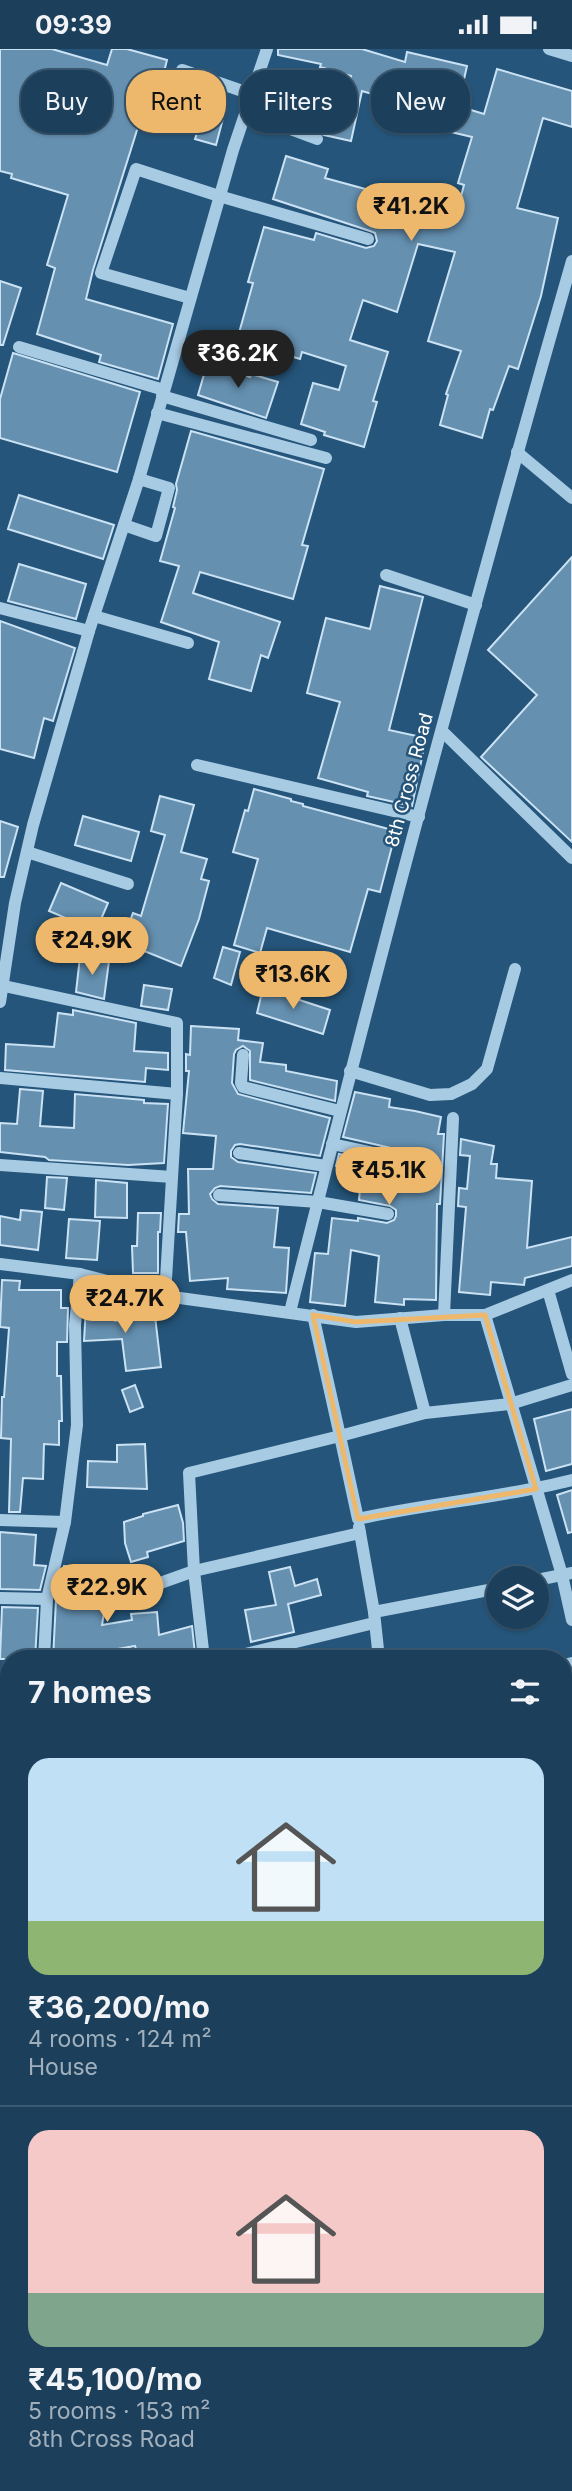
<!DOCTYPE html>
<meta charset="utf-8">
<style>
:root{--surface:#1c405c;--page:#294b65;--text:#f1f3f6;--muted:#a0afbb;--line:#3a5972;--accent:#edb86c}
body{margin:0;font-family:Inter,sans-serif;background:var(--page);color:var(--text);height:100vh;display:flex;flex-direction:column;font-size:26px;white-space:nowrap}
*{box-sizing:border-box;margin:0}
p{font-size:23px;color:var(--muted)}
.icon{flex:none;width:38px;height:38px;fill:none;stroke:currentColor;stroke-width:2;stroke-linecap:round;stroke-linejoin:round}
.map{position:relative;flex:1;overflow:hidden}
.panel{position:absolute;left:0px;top:1601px;width:572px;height:842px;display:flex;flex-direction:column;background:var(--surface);border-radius:28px 28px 0 0;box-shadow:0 2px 5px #0004,0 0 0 2px var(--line)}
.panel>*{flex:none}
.top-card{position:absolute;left:21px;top:21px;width:530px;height:63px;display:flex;gap:14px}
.buttons{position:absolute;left:486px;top:1517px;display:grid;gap:14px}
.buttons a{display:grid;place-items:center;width:63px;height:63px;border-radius:50%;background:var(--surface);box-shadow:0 2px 5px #0004,0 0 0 2px var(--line);font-size:35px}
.price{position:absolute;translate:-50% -60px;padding:0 16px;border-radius:24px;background:var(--accent);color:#111;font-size:23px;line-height:46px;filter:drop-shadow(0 2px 4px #0008)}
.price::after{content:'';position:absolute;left:50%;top:42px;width:21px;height:16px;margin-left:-10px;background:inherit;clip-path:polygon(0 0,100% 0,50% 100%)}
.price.current{background:#222;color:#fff}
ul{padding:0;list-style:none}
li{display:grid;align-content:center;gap:14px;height:371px;padding:0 28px}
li+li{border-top:2px solid var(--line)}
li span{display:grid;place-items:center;height:217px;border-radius:21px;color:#555}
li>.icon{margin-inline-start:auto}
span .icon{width:126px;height:126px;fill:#fffc;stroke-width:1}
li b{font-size:30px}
h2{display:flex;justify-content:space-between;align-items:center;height:84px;padding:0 28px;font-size:30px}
.chip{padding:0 24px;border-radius:28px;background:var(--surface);box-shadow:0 2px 5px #0004,0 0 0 2px var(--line);font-size:24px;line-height:63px}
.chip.current{background:var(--accent);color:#111}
.status{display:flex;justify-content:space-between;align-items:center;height:49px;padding:0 35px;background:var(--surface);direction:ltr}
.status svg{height:19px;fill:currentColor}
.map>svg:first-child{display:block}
</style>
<div class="status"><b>09:39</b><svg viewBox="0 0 49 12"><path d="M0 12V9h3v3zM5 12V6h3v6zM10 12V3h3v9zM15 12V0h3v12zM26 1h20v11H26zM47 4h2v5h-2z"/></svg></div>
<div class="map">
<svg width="572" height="2442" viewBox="0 0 572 2442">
<rect width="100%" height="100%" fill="#25557a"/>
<polygon fill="#386f97" points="9,1990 9,2040 0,2043 0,1992"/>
<g fill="#6590b0" stroke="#cae2f3" stroke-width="2">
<polygon points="0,0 52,0 107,16 112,0 127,0 167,11 162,31 207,47 204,56 225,62 216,96 195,90 199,78 154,61 149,81 138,78 93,221 86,250 173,275 158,330 99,313 101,306 37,285 55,219 47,216 68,146 11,129 12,125 0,122"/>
<polygon points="278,0 362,0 405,13 407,3 467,17 458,57 484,65 497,20 572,42 572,78 543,69 517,159 558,169 541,247 518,320 509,317 493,361 490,360 482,389 440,376 448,346 446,345 461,302 428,292 455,203 418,195 397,263 363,251 350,291 388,303 373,352 377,353 364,398 324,386 325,383 301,375 313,334 339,341 346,317 302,303 300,310 237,291 253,234 248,233 264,178 314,191 316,184 366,199 374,197 377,192 375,184 370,182 273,150 286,107 328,120 325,129 380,144 376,157 454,173 464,136 458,134 472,88 392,69 396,52 362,42 351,92 324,86 304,76 310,49 342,56 351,27 320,18 321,15 278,6"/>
<polygon points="0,232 21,239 3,296 0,296"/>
<polygon points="13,304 140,343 117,423 0,389 0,350"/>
<polygon points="207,315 250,328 251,325 278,333 266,369 198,346"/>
<polygon points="191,382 324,420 302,496 308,497 293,550 200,523 193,544 280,573 268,609 261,606 251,642 209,630 219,593 161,573 179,517 160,512 175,459 173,458 177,441 176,435"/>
<polygon points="19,446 114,476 103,510 8,480"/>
<polygon points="572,508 572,793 481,708 537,646 488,601"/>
<polygon points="19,515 86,535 76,570 8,552"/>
<polygon points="380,537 423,548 389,681 426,689 412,757 367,747 368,743 318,729 340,653 307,644 326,569 370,580"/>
<polygon points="0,572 75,599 53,672 44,669 34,709 0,700"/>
<polygon points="254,740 291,750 291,752 303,755 303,757 396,782 380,843 368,840 350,903 267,879 260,904 234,896 258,810 233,803 245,761 248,762"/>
<polygon points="160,747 194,756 181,803 207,810 201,830 209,832 199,870 181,917 122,893 133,864 141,867 165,786 151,782"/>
<polygon points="83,767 139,783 131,812 75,796"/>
<polygon points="0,772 18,778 4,828 0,828"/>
<polygon points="61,834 108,854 96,882 49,862"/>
<polygon points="223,898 240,903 231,936 214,929"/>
<polygon points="80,908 109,912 104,950 76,943"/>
<polygon points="144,936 172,940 168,961 141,957"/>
<polygon points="263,939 330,961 323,985 257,964"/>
<polygon points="73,961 136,974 134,1002 168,1004 168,1021 146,1019 145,1033 5,1021 6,995 54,998 58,964 73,966"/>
<polygon points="191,977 239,980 238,991 263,994 260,1013 286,1016 286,1022 337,1032 335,1052 250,1031 250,1002 243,997 236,1001 234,1005 232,1034 238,1045 330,1069 320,1107 240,1095 235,1096 231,1102 231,1108 238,1113 316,1124 311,1144 220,1137 215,1139 210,1145 212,1150 218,1155 278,1159 274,1198 289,1199 286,1244 227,1240 228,1229 190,1232 186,1183 178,1183 179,1165 189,1165 188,1120 213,1120 216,1087 183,1084 189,1022 186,1022 186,1005 190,1006"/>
<polygon points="20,1040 43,1042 40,1077 74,1079 75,1045 144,1051 144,1054 168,1055 164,1114 128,1116 49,1111 45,1108 0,1103 0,1074 17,1075"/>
<polygon points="355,1043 390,1050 389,1058 415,1062 441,1068 438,1085 444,1085 440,1155 437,1155 436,1251 404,1250 404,1256 375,1253 379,1207 351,1201 345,1257 310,1253 315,1204 328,1205 332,1169 358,1172 358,1169 387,1174 394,1171 396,1167 396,1161 390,1157 359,1151 361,1130 345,1127 346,1119 336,1117 339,1105 391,1117 396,1116 401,1110 401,1105 395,1100 343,1088"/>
<polygon points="461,1090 494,1097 491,1115 497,1115 496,1129 532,1132 527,1199 572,1188 572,1217 525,1229 524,1236 491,1233 490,1246 459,1243 466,1158 458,1157 459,1139 467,1140 470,1107 460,1106"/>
<polygon points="47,1128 67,1129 64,1161 45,1159"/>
<polygon points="96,1131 127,1134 127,1169 95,1168"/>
<polygon points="21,1161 42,1163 38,1201 0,1196 0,1167 20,1171"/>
<polygon points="138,1164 161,1164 160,1183 158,1183 158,1224 133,1224 132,1197 137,1197"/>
<polygon points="69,1170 100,1172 97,1211 66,1209"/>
<polygon points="2,1231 20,1232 19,1241 61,1241 61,1259 68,1259 67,1293 57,1293 57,1327 61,1327 62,1372 59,1372 59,1396 44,1395 43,1430 23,1429 20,1463 9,1463 11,1390 1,1389 2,1348 4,1348 9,1279 0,1278"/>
<polygon points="113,1251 115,1272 155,1267 161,1318 126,1322 122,1290 84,1292 86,1258 99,1257 99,1252"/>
<polygon points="135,1336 143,1358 130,1363 122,1341"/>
<polygon points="572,1360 572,1415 546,1422 534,1370"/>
<polygon points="145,1395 147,1440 87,1438 88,1412 117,1413 117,1396"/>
<polygon points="572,1441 572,1483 568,1484 557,1446"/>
<polygon points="178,1456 183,1474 184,1492 147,1503 148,1508 131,1513 125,1494 124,1473 143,1467 143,1465"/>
<polygon points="0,1483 36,1486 34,1516 46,1517 40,1541 0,1540"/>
<polygon points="64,1517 106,1522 103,1541 108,1541 102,1576 132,1571 131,1565 157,1563 159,1586 192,1577 195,1605 175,1610 139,1610 135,1597 89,1605 90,1610 53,1610 56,1551"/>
<polygon points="290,1518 295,1537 317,1530 321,1546 288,1555 294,1583 251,1593 245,1561 276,1556 269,1523"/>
<polygon points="2,1558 38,1559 35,1610 0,1610"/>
</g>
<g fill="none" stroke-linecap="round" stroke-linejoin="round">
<g stroke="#a8cbe4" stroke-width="12">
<polyline points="549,0 572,7"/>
<polyline points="182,21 251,45"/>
<polyline points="245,63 317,90"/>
<polyline points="190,249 101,224 136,120 219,147 368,190"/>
<polyline points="19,298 164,341"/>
<polyline points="162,347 311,391"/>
<polyline points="157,364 326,409"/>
<polyline points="517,403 572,449"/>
<polyline points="124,476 156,487 169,439 139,430"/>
<polyline points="386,526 476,556"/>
<polyline points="0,559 89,582"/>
<polyline points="94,567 188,594"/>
<polyline points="442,682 572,809"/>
<polyline points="197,716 419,768"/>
<polyline points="27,803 128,835"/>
<polyline points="4,937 177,974 177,1045"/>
<polyline points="0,953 15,854 33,776 89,582 139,430 233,101 267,0"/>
<polyline points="243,1006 241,1034 243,1038 340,1062"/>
<polyline points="350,1022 430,1046 451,1045 472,1035 487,1020 515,920"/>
<polyline points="0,1029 177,1045 165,1247"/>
<polyline points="332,1095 393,1108"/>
<polyline points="239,1104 326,1117"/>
<polyline points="0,1116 172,1128"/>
<polyline points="219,1146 318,1153 388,1165"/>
<polyline points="0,1215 80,1225 165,1247 356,1273 444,1266 485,1266 572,1231"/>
<polyline points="548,1241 572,1325"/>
<path d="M290,1263C378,911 472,560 572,212"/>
<polyline points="313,1266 340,1387 425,1364 510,1355 572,1336"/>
<polyline points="444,1266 453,1069"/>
<polyline points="485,1266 562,1526 572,1571"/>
<polyline points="400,1269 425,1364"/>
<polyline points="0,1471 65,1473"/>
<polyline points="359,1478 374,1563"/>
<polyline points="537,1531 572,1524"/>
<polyline points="121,1548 194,1522 360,1484"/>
<polyline points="0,1549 47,1550"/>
<polyline points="44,1610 47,1550 65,1473 77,1376 75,1276 80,1225"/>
<path d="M204,1610L194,1522L189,1424L340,1387L358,1470C429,1454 502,1449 572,1431"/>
<polyline points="225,1610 374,1574"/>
<polyline points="379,1610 374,1563 499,1539"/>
<polyline points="564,1616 572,1614"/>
<polyline points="0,1634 9,1634"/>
<polyline points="564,1702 572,1700"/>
<polyline points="0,1707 9,1706"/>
<polyline points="564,1785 572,1783"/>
<polyline points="0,1900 9,1926"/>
<polyline points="564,1906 572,1906"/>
<polyline points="0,1983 9,1983"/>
<polyline points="564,1994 572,1993"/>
<polyline points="0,2054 9,2051"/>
<polyline points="564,2133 572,2138"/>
<polyline points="360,2434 373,2442"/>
<polyline points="2,2442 9,2377"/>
<polyline points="99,2442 100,2434"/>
<polyline points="183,2442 183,2434"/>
<polyline points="306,2442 306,2434"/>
<polyline points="480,2442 480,2434"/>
</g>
</g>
<path fill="none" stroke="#edb86c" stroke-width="5" stroke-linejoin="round" d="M313,1266L356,1273L485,1266L536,1440L358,1470Z"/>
<g text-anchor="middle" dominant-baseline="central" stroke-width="5" stroke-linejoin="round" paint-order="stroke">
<g font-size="19" fill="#fff" stroke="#25557a">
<text transform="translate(409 731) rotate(-75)">8th Cross Road</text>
</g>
</g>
</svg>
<div class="buttons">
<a><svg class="icon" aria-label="layers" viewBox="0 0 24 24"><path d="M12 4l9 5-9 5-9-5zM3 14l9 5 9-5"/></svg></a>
</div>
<b class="price" style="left:411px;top:194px">₹41.2K</b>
<b class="price current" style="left:238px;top:341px">₹36.2K</b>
<b class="price" style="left:92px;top:928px">₹24.9K</b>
<b class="price" style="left:293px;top:962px">₹13.6K</b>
<b class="price" style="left:389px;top:1158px">₹45.1K</b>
<b class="price" style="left:125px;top:1286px">₹24.7K</b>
<b class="price" style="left:107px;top:1575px">₹22.9K</b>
<div class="top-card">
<a class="chip">Buy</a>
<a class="chip current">Rent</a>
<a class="chip">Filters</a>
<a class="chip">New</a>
</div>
<section class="panel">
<h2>7 homes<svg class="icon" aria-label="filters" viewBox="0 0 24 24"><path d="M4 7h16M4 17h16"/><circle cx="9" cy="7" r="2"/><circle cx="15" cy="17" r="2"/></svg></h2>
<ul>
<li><span style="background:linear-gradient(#bfe0f5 75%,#8fb573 0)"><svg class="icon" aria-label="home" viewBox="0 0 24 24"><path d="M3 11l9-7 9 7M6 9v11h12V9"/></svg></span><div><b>₹36,200/mo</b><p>4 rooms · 124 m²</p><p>House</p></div></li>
<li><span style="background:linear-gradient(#f6c9c9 75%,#7fa58c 0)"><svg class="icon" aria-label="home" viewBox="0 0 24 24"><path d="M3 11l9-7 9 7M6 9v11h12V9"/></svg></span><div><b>₹45,100/mo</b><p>5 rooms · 153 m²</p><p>8th Cross Road</p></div></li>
</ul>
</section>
</div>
